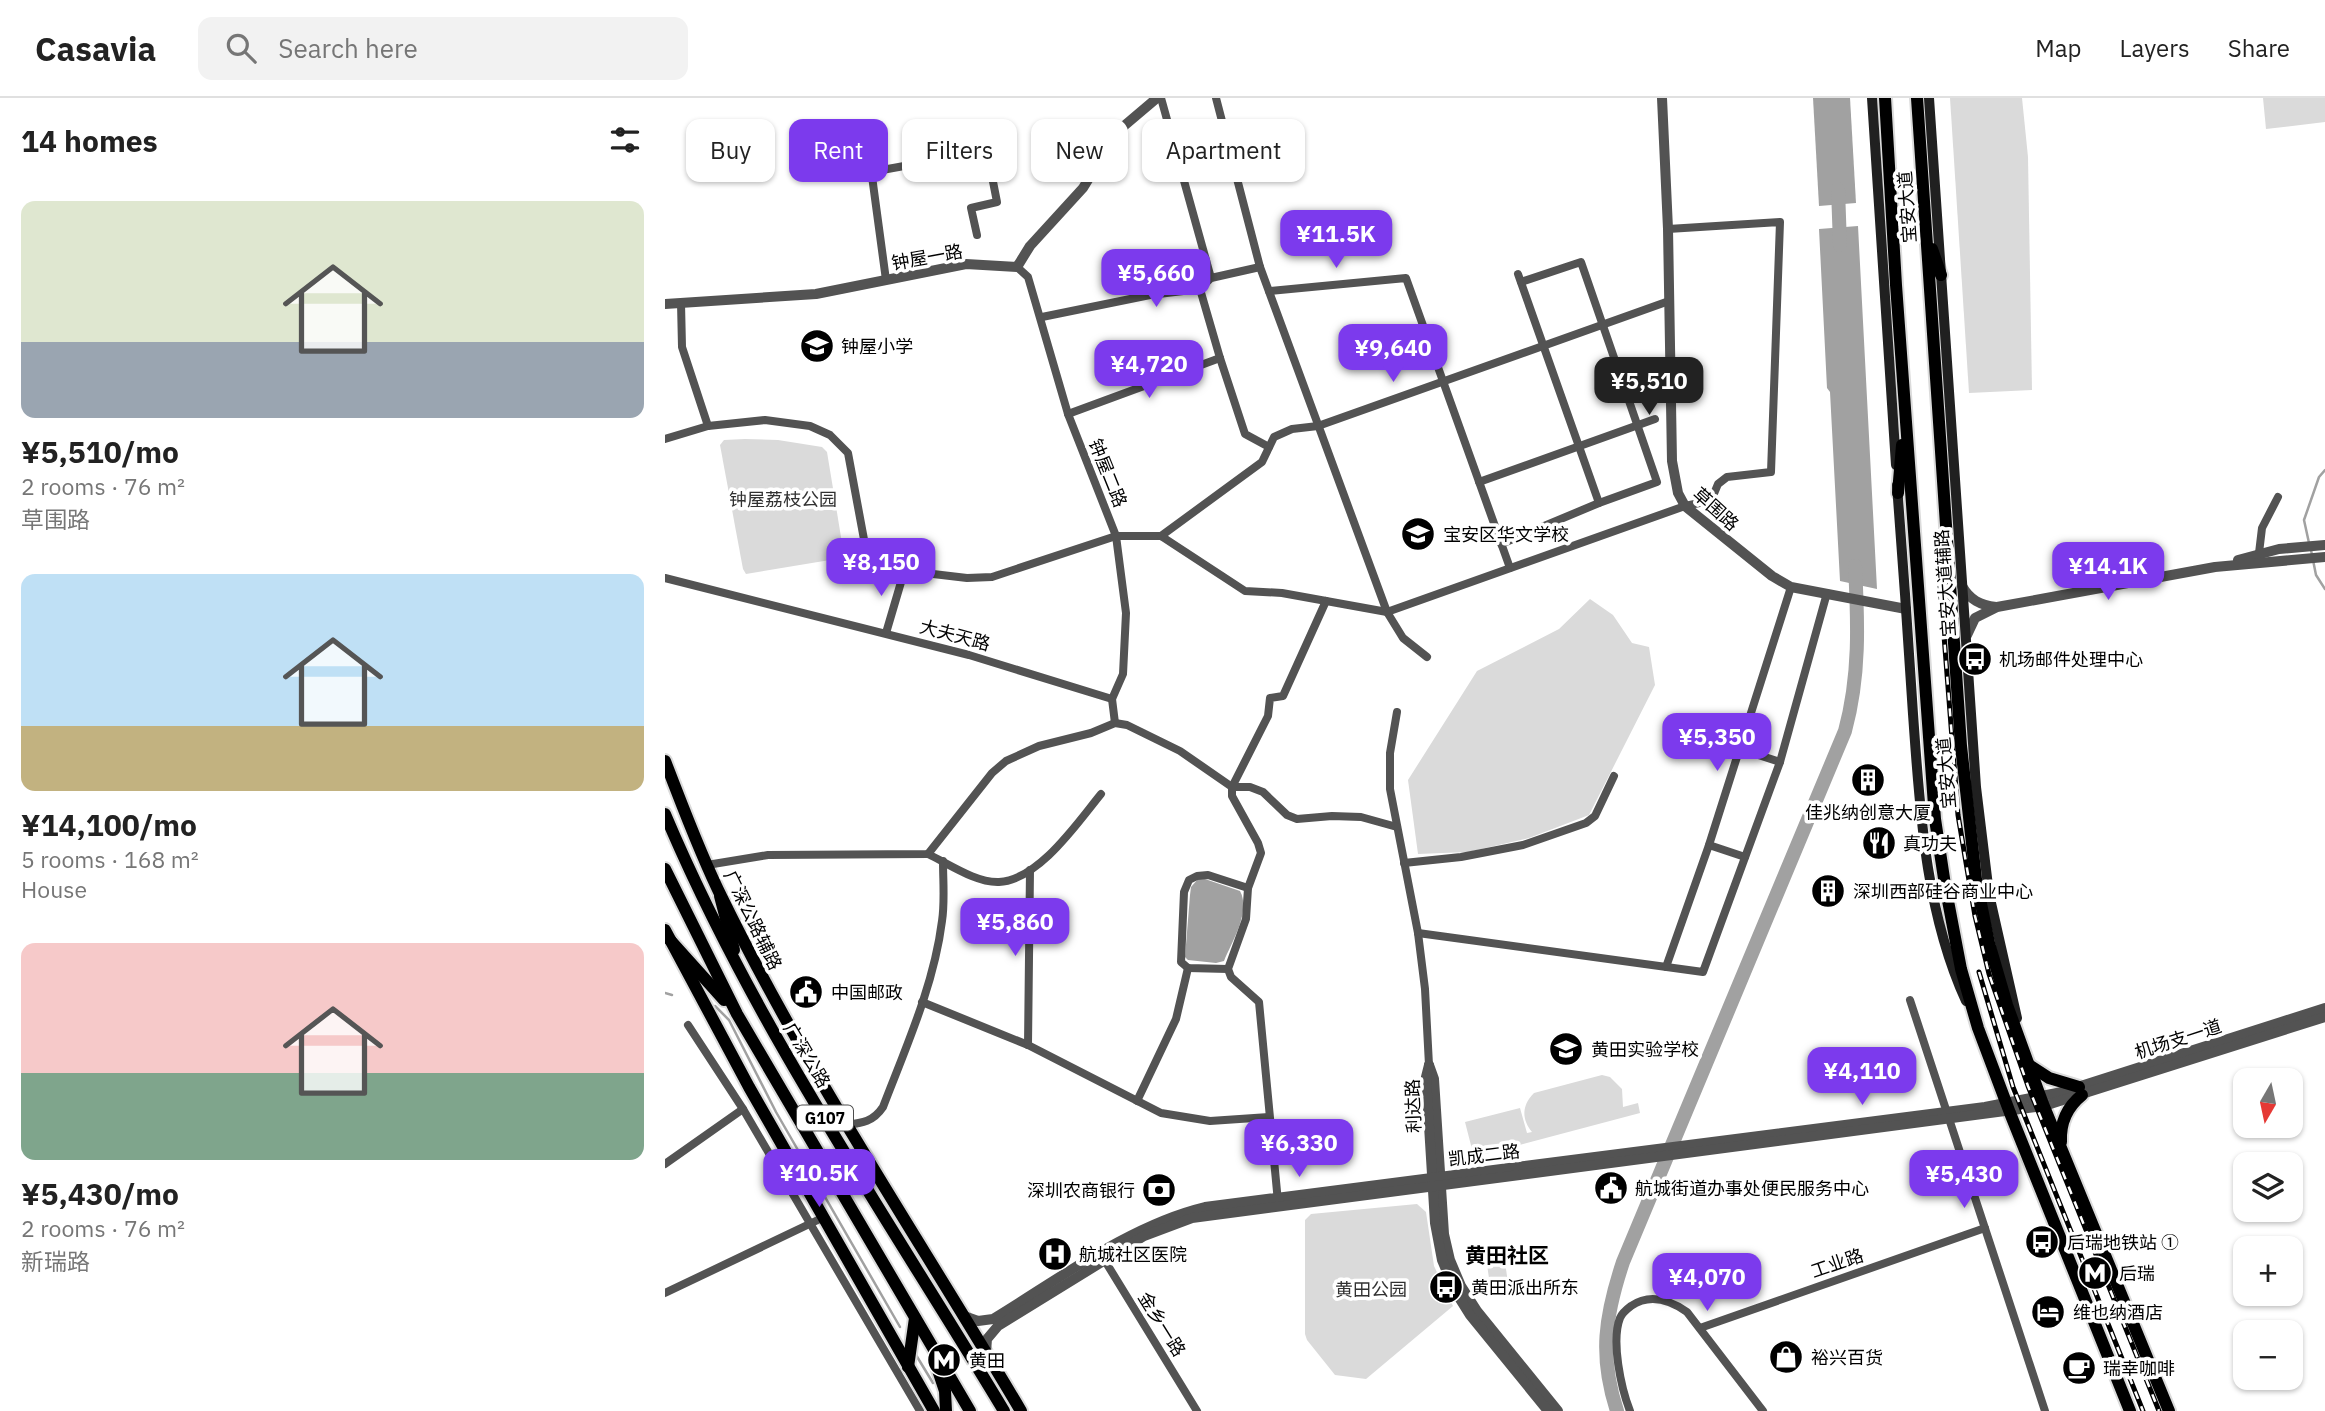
<!DOCTYPE html>
<meta charset="utf-8">
<style>
:root{--surface:#fff;--page:#f2f2f2;--text:#222;--muted:#767676;--line:#e0e0e0;--accent:#7c3aed}
body{margin:0;font-family:"IBM Plex Sans","Noto Sans SC",sans-serif;background:var(--page);color:var(--text);height:100vh;display:flex;flex-direction:column;font-size:26px;white-space:nowrap}
*{box-sizing:border-box;margin:0}
p{font-size:23px;color:var(--muted)}
.icon{flex:none;width:38px;height:38px;fill:none;stroke:currentColor;stroke-width:2;stroke-linecap:round;stroke-linejoin:round}
.map{position:relative;flex:1;overflow:hidden}
.drawer{display:flex;flex-direction:column;background:var(--surface);width:665px}
.drawer>*{flex:none}
.banner{position:absolute;left:21px;top:21px;width:665px;height:63px;display:flex;gap:14px}
.needle{width:46px;rotate:189deg}
.tools{position:absolute;left:1568px;top:970px;display:grid;gap:14px}
.tools a{display:grid;place-items:center;width:70px;height:70px;border-radius:14px;background:var(--surface);box-shadow:0 2px 5px #0004;font-size:35px}
.price{position:absolute;translate:-50% -60px;padding:0 16px;border-radius:14px;background:var(--accent);color:#fff;font-size:23px;line-height:46px;filter:drop-shadow(0 2px 4px #0008)}
.price::after{content:'';position:absolute;left:50%;top:42px;width:21px;height:16px;margin-left:-10px;background:inherit;clip-path:polygon(0 0,100% 0,50% 100%)}
.price.active{background:#222;color:#fff}
ul{padding:0;list-style:none}
li{display:grid;align-content:center;gap:14px;height:371px;padding:0 21px}
li span{display:grid;place-items:center;height:217px;border-radius:14px;color:#555}
li>.icon{margin-inline-start:auto}
span .icon{width:126px;height:126px;fill:#fffc;stroke-width:1}
li b{font-size:30px}
h2{display:flex;justify-content:space-between;align-items:center;height:84px;padding:0 21px;font-size:30px}
.chip{padding:0 24px;border-radius:14px;background:var(--surface);box-shadow:0 2px 5px #0004;font-size:24px;line-height:63px}
.chip.active{background:var(--accent);color:#fff}
header{display:flex;align-items:center;gap:42px;box-sizing:border-box;height:98px;padding:0 35px;background:var(--surface);border-bottom:2px solid var(--line)}
header strong{font-size:33px}
nav{display:flex;gap:38px;margin-inline-start:auto;font-size:24px}
.search{width:490px;height:63px;background:var(--page);display:flex;align-items:center;gap:18px;box-sizing:border-box;padding:0 24px;border-radius:14px;color:var(--muted);font-size:26px}
main{display:flex;flex:1;min-height:0}
.map>svg:first-child{display:block}
</style>
<header>
<strong>Casavia</strong>
<div class="search"><svg class="icon" aria-label="search" viewBox="0 0 24 24"><circle cx="10" cy="10" r="6"/><path d="M15 15l6 6"/></svg>Search here</div>
<nav><a>Map</a><a>Layers</a><a>Share</a></nav>
</header>
<main>
<section class="drawer">
<h2>14 homes<svg class="icon" aria-label="filters" viewBox="0 0 24 24"><path d="M4 7h16M4 17h16"/><circle cx="9" cy="7" r="2"/><circle cx="15" cy="17" r="2"/></svg></h2>
<ul>
<li><span style="background:linear-gradient(#dfe7d0 65%,#9aa5b1 0)"><svg class="icon" aria-label="home" viewBox="0 0 24 24"><path d="M3 11l9-7 9 7M6 9v11h12V9"/></svg></span><div><b>¥5,510/mo</b><p>2 rooms · 76 m²</p><p>草围路</p></div></li>
<li><span style="background:linear-gradient(#bfe0f5 70%,#c2b280 0)"><svg class="icon" aria-label="home" viewBox="0 0 24 24"><path d="M3 11l9-7 9 7M6 9v11h12V9"/></svg></span><div><b>¥14,100/mo</b><p>5 rooms · 168 m²</p><p>House</p></div></li>
<li><span style="background:linear-gradient(#f6c9c9 60%,#7fa58c 0)"><svg class="icon" aria-label="home" viewBox="0 0 24 24"><path d="M3 11l9-7 9 7M6 9v11h12V9"/></svg></span><div><b>¥5,430/mo</b><p>2 rooms · 76 m²</p><p>新瑞路</p></div></li>
</ul>
</section>
<div class="map">
<svg width="1660" height="1313" viewBox="0 0 1660 1313">
<rect width="100%" height="100%" fill="#fff"/>
<g fill="#dadada">
<polygon points="1285,0 1357,0 1363,59 1367,292 1304,295"/>
<polygon points="1598,0 1660,0 1660,24 1601,31"/>
<polygon points="80,341 113,342 157,349 162,354 178,451 177,458 171,461 81,476 78,471 55,347 59,342"/>
<polygon points="925,501 948,517 967,545 984,549 990,587 924,717 864,740 803,754 753,756 743,682 812,573 894,531"/>
<path d="M937,977L945,979L957,991L958,1009L973,1005L975,1015L809,1059L800,1024L855,1010L862,1035L867,1034C857,1022 856,1008 869,995Z"/>
<polygon points="752,1106 761,1114 769,1168 788,1208 701,1281 670,1277 642,1242 640,1236 640,1122 646,1116"/>
<polygon points="838,1150 843,1185 825,1187 820,1153"/>
</g>
<g fill="#a1a1a1">
<polygon points="1148,0 1185,0 1191,105 1154,108"/>
<polygon points="1193,128 1212,491 1175,483 1165,294 1162,290 1154,131"/>
<path d="M533,781H540L575,793C586,813 567,844 559,863L551,865L523,862L520,859L525,797L526,789Z"/>
</g>
<g fill="none" stroke-linecap="round" stroke-linejoin="round">
<g stroke="#a1a1a1" stroke-width="2.5">
<polyline points="1644,445 1639,422 1654,379 1660,372"/>
<polyline points="1646,452 1651,477 1660,491"/>
<polyline points="0,895 7,897"/>
<polyline points="50,908 64,922 111,1014 235,1229"/>
<polyline points="251,1257 268,1285"/>
</g>
<g stroke="#a1a1a1" stroke-width="14">
<polyline points="1173,91 1175,147"/>
<path d="M952,1313C934,1258 940,1218 958,1164L1180,633C1195,578 1193,525 1190,468"/>
</g>
<g stroke="#dbdbdb" stroke-width="16">
<g id="primary">
<polyline points="1220,0 1231,187 1270,721 1280,787 1296,871 1313,930 1345,1015 1465,1313"/>
<polyline points="1252,0 1296,648 1311,781 1324,845 1342,907 1378,1006 1504,1313"/>
<polyline points="1267,151 1276,177"/>
<polyline points="1233,395 1237,347"/>
<path d="M0,663C18,709 35,756 57,800C144,978 255,1142 356,1313"/>
<polyline points="0,832 84,989 269,1313"/>
<polyline points="1364,967 1384,980 1414,989"/>
<path d="M1396,1044C1395,1025 1402,1009 1417,997"/>
</g>
</g>
<g stroke="#dbdbdb" stroke-width="16">
<g id="trunk">
<path d="M0,716C89,927 221,1117 339,1313"/>
<polyline points="0,771 72,916 305,1313"/>
<polyline points="55,798 69,852"/>
<polyline points="5,842 59,902"/>
<polyline points="243,1269 250,1220"/>
<polyline points="272,1269 280,1293 281,1313"/>
</g>
</g>
<g stroke="#535353" stroke-width="8">
<polyline points="496,0 546,180"/>
<polyline points="551,0 595,169 722,514 738,540 762,559"/>
<polyline points="204,56 221,182"/>
<polyline points="206,74 322,53 332,104 306,110 312,137"/>
<polyline points="352,169 363,179 403,316 451,438 461,515 458,576 447,601"/>
<polyline points="853,176 934,405"/>
<polyline points="535,191 555,260 580,336 604,349"/>
<polyline points="604,193 741,180 845,470"/>
<polyline points="16,205 17,249 43,328"/>
<polyline points="377,219 485,197 535,191 546,180 595,169"/>
<polyline points="403,316 555,260"/>
<polyline points="0,341 43,328 100,322 145,328 165,337 183,355 203,463 209,469 302,480 327,479 451,438 496,438 580,493 617,495 722,514 1020,408 1039,404 1048,398 1053,386 1062,379 1106,374 1115,124 1003,131"/>
<polyline points="814,384 990,321"/>
<polyline points="496,438 597,364 609,339 627,331 653,328 1004,203"/>
<polyline points="836,446 934,405 992,384 916,164 856,184"/>
<polyline points="1594,455 1597,430 1613,399"/>
<polyline points="0,480 304,557 447,601"/>
<polyline points="221,535 239,474"/>
<polyline points="447,601 450,625"/>
<polyline points="732,614 725,655 725,691 753,835 760,891 764,967"/>
<polyline points="1075,651 1115,664"/>
<polyline points="1044,747 1080,759"/>
<path d="M263,756C284,766 311,785 334,784C374,782 413,724 436,696"/>
<polyline points="739,765 796,759 858,747 921,725 930,718 949,678"/>
<polyline points="42,767 103,757 263,756 327,675 341,663 374,648 426,635 450,625 462,627 515,653 567,689 585,689 598,694 622,717 632,721 667,718 696,719 732,729"/>
<polyline points="753,835 1038,874 1115,664 1162,495"/>
<polyline points="1001,869 1044,747 1126,489"/>
<polyline points="563,871 523,870 516,864 519,794 524,782 532,778 543,777 583,790"/>
<polyline points="1245,902 1380,1313"/>
<polyline points="257,904 363,947 496,1015 545,1023 604,1019"/>
<polyline points="23,927 78,1011 255,1313"/>
<polyline points="363,947 365,772"/>
<polyline points="472,1003 511,921 523,870"/>
<path d="M180,1027C197,1025 208,1024 218,1009C241,949 269,887 277,823C280,804 278,783 278,763"/>
<polyline points="0,1066 78,1011"/>
<polyline points="613,1104 594,904 566,879 563,871 581,821 583,790 596,755 593,745 567,698 567,689 603,618 605,600 618,598 661,503"/>
<polyline points="437,1158 532,1313"/>
<polyline points="0,1195 157,1120"/>
<polyline points="1035,1230 1320,1130"/>
<path d="M965,1313C956,1290 946,1243 955,1220C957,1215 962,1211 966,1208C985,1195 1005,1202 1022,1214L1098,1313"/>
</g>
<g stroke="#535353" stroke-width="10">
<polyline points="997,0 1003,131 1007,363 1013,395 1020,408 1107,478 1126,489 1241,511"/>
<polyline points="0,206 151,196 301,166 352,169 365,148 418,90 453,33 492,0"/>
<polyline points="1573,462 1614,451 1660,447"/>
<path d="M1297,488C1305,502 1315,507 1331,509"/>
<polyline points="1302,537 1310,520 1332,509 1550,469 1660,459"/>
<polyline points="764,967 769,981 779,1136 785,1162 796,1188 812,1213 893,1313"/>
<polyline points="764,967 761,979 770,1125 777,1162 790,1193 805,1217 883,1313"/>
<path d="M299,1218L313,1223L328,1221C394,1181 465,1127 540,1109L1320,1009L1397,994L1660,910"/>
<polyline points="321,1254 322,1241 333,1228 479,1138 527,1120 1379,1008 1660,919"/>
</g>
<g stroke="#202020" stroke-width="10">
<polyline points="1207,0 1231,367"/>
<polyline points="1264,0 1311,689 1324,796 1352,920"/>
<path d="M1232,387C1238,463 1243,540 1248,616C1255,713 1260,813 1301,903"/>
</g>
<use href="#primary" stroke="#000" stroke-width="12"/>
<use href="#trunk" stroke="#000" stroke-width="12"/>
<g stroke="#000" stroke-width="5">
<g id="rail">
<polyline points="1271,435 1293,717 1310,818 1324,876 1363,988 1494,1313"/>
<polyline points="1314,874 1348,989 1478,1313"/>
</g>
</g>
<use href="#rail" stroke="#fff" stroke-width="2.5" stroke-dasharray="8" stroke-linecap="butt"/>
</g>
<defs>
<g id="school-disc" transform="scale(1.75)"><circle r="9.5" fill="#000" stroke="#fff"/><path d="M0-5L7-2L0 1L-7-2ZM-4 1L0 2.5L4 1V4Q0 6-4 4Z" fill="#fff"/></g>
<g id="bus-disc" transform="scale(1.75)"><circle r="9.5" fill="#000" stroke="#fff"/><path d="M-5-6H5V4H4V6H2V4H-2V6H-4V4H-5ZM-3.5-4V0h7V-4ZM-3.5 1.2v1.5H-2V1.2ZM2 1.2v1.5H3.5V1.2Z" fill="#fff"/></g>
<g id="building-disc" transform="scale(1.75)"><circle r="9.5" fill="#000" stroke="#fff"/><path d="M-4-6H4V6H1V3H-1V6H-4ZM-2.5-4.3h1.7v1.8h-1.7ZM.8-4.3h1.7v1.8H.8ZM-2.5-1h1.7V.8h-1.7ZM.8-1h1.7V.8H.8Z" fill="#fff"/></g>
<g id="restaurant-disc" transform="scale(1.75)"><circle r="9.5" fill="#000" stroke="#fff"/><path d="M-5-6h1v4h1v-4h1v4h1v-4h1v5L-1.5 .5V6h-2V.5L-5-1ZM5-6V6H3V1.5H1.5Q1.5-4 5-6Z" fill="#fff"/></g>
<g id="civic-disc" transform="scale(1.75)"><circle r="9.5" fill="#000" stroke="#fff"/><path d="M-.6-6.5H3V-4.5H.6V-3L4-1V1h2V6H-6V1h2V-1L-.6-3ZM-1.2 2.5V6h2.4V2.5Z" fill="#fff"/></g>
<g id="bank-disc" transform="scale(1.75)"><circle r="9.5" fill="#000" stroke="#fff"/><path d="M-6-4H6V4H-6ZM0-2.3a2.3 2.3 0 1 0 0 4.6a2.3 2.3 0 1 0 0-4.6Z" fill="#fff"/></g>
<g id="hospital-disc" transform="scale(1.75)"><circle r="9.5" fill="#000" stroke="#fff"/><path d="M-5-5h3v3.5h4V-5h3V5h-3V1.5h-4V5h-3Z" fill="#fff"/></g>
<g id="metro-disc" transform="scale(1.75)"><circle r="9.5" fill="#000" stroke="#fff"/><path d="M-5.5 5V-5H-3L0 0L3-5H5.5V5H3V-.5L0 4L-3-.5V5Z" fill="#fff"/></g>
<g id="hotel-disc" transform="scale(1.75)"><circle r="9.5" fill="#000" stroke="#fff"/><path d="M-6-4.5h1.5V1H6V5H4.5V3h-9V5H-6ZM-4 0a1.8 1.8 0 1 1 3.6 0ZM.5 0V-2.5h3Q6-2.5 6 0Z" fill="#fff"/></g>
<g id="shop-disc" transform="scale(1.75)"><circle r="9.5" fill="#000" stroke="#fff"/><path d="M-5-2.5h2.3a2.7 3.5 0 0 1 5.4 0H5L5.5 6h-11ZM-1.5-2.5h3a1.5 2.3 0 0 0-3 0Z" fill="#fff"/></g>
<g id="cafe-disc" transform="scale(1.75)"><circle r="9.5" fill="#000" stroke="#fff"/><path d="M-5.5-4.5H6V0H3Q3 3.5 0 3.5H-2.5Q-5.5 3.5-5.5 0ZM3-3.2v2h1.7v-2ZM-6 4.5H4V6H-6Z" fill="#fff"/></g>
</defs>
<g fill-rule="evenodd">
<use href="#school-disc" x="152" y="248"/>
<use href="#school-disc" x="753" y="436"/>
<use href="#bus-disc" x="1310" y="561"/>
<use href="#building-disc" x="1203" y="682"/>
<use href="#restaurant-disc" x="1214" y="745"/>
<use href="#building-disc" x="1163" y="793"/>
<use href="#civic-disc" x="141" y="894"/>
<use href="#school-disc" x="901" y="951"/>
<use href="#civic-disc" x="946" y="1090"/>
<use href="#bank-disc" x="494" y="1092"/>
<use href="#bus-disc" x="1377" y="1144"/>
<use href="#hospital-disc" x="390" y="1156"/>
<use href="#metro-disc" x="1430" y="1175"/>
<use href="#bus-disc" x="781" y="1189"/>
<use href="#hotel-disc" x="1383" y="1214"/>
<use href="#shop-disc" x="1121" y="1259"/>
<use href="#metro-disc" x="279" y="1262"/>
<use href="#cafe-disc" x="1414" y="1270"/>
</g>
<g text-anchor="middle" dominant-baseline="central" stroke-width="7" stroke-linejoin="round" paint-order="stroke">
<rect fill="#fff" stroke="#4c4c4c" stroke-width="2" x="132" y="1007.5" width="56" height="25" rx="5"/>
<g font-size="16" font-weight="bold" fill="#000">
<text x="160" y="1020">G107</text>
</g>
<g font-size="18" fill="#000" stroke="#fff">
<text transform="translate(1242 109) rotate(-94)">宝安大道</text>
<text transform="translate(262 159) rotate(-10)">钟屋一路</text>
<text transform="translate(443 375) rotate(68)">钟屋二路</text>
<text transform="translate(1051 411) rotate(42)">草围路</text>
<text transform="translate(1280 485) rotate(-94)">宝安大道辅路</text>
<text transform="translate(290 537) rotate(15)">大夫天路</text>
<text transform="translate(1281 675) rotate(-95)">宝安大道</text>
<text transform="translate(88 822) rotate(64)">广深公路辅路</text>
<text transform="translate(1513 941) rotate(-18)">机场支一道</text>
<text transform="translate(142 957) rotate(59)">广深公路</text>
<text transform="translate(748 1008) rotate(-92)">利达路</text>
<text transform="translate(819 1057) rotate(-7)">凯成二路</text>
<text transform="translate(1172 1165) rotate(-19)">工业路</text>
<text transform="translate(497 1226) rotate(58)">金乡一路</text>
</g>
<g font-size="18" fill="#000" stroke="#fff" text-anchor="start">
<text x="176" y="248">钟屋小学</text>
<text x="778" y="436">宝安区华文学校</text>
<text x="1334" y="561">机场邮件处理中心</text>
<text x="1203" y="714" text-anchor="middle">佳兆纳创意大厦</text>
<text x="1238" y="745">真功夫</text>
<text x="1188" y="793">深圳西部硅谷商业中心</text>
<text x="166" y="894">中国邮政</text>
<text x="926" y="951">黄田实验学校</text>
<text x="970" y="1090">航城街道办事处便民服务中心</text>
<text x="470" y="1092" text-anchor="end">深圳农商银行</text>
<text x="1402" y="1144">后瑞地铁站 ①</text>
<text x="414" y="1156">航城社区医院</text>
<text x="1454" y="1175">后瑞</text>
<text x="806" y="1189">黄田派出所东</text>
<text x="1408" y="1214">维也纳酒店</text>
<text x="1146" y="1259">裕兴百货</text>
<text x="304" y="1262">黄田</text>
<text x="1438" y="1270">瑞幸咖啡</text>
</g>
<g font-size="18" fill="#313131" stroke="#fff">
<text x="118" y="401">钟屋荔枝公园</text>
<text x="706" y="1191">黄田公园</text>
</g>
<g font-size="21" font-weight="bold" fill="#000" stroke="#fff">
<text x="842" y="1157">黄田社区</text>
</g>
</g>
</svg>
<div class="tools">
<a><svg class="needle" viewBox="-14 -14 28 28"><path d="M0-13l5 13h-10z" fill="#e53935"/><path d="M0 13l5-13h-10z" fill="#767676"/></svg></a>
<a><svg class="icon" aria-label="layers" viewBox="0 0 24 24"><path d="M12 4l9 5-9 5-9-5zM3 14l9 5 9-5"/></svg></a>
<a>+</a>
<a>−</a>
</div>
<b class="price" style="left:671px;top:172px">¥11.5K</b>
<b class="price" style="left:491px;top:211px">¥5,660</b>
<b class="price" style="left:728px;top:286px">¥9,640</b>
<b class="price" style="left:484px;top:302px">¥4,720</b>
<b class="price active" style="left:984px;top:319px">¥5,510</b>
<b class="price" style="left:216px;top:500px">¥8,150</b>
<b class="price" style="left:1443px;top:504px">¥14.1K</b>
<b class="price" style="left:1052px;top:675px">¥5,350</b>
<b class="price" style="left:350px;top:860px">¥5,860</b>
<b class="price" style="left:1197px;top:1009px">¥4,110</b>
<b class="price" style="left:634px;top:1081px">¥6,330</b>
<b class="price" style="left:154px;top:1111px">¥10.5K</b>
<b class="price" style="left:1299px;top:1112px">¥5,430</b>
<b class="price" style="left:1042px;top:1215px">¥4,070</b>
<div class="banner">
<a class="chip">Buy</a>
<a class="chip active">Rent</a>
<a class="chip">Filters</a>
<a class="chip">New</a>
<a class="chip">Apartment</a>
</div>
</div>
</main>
